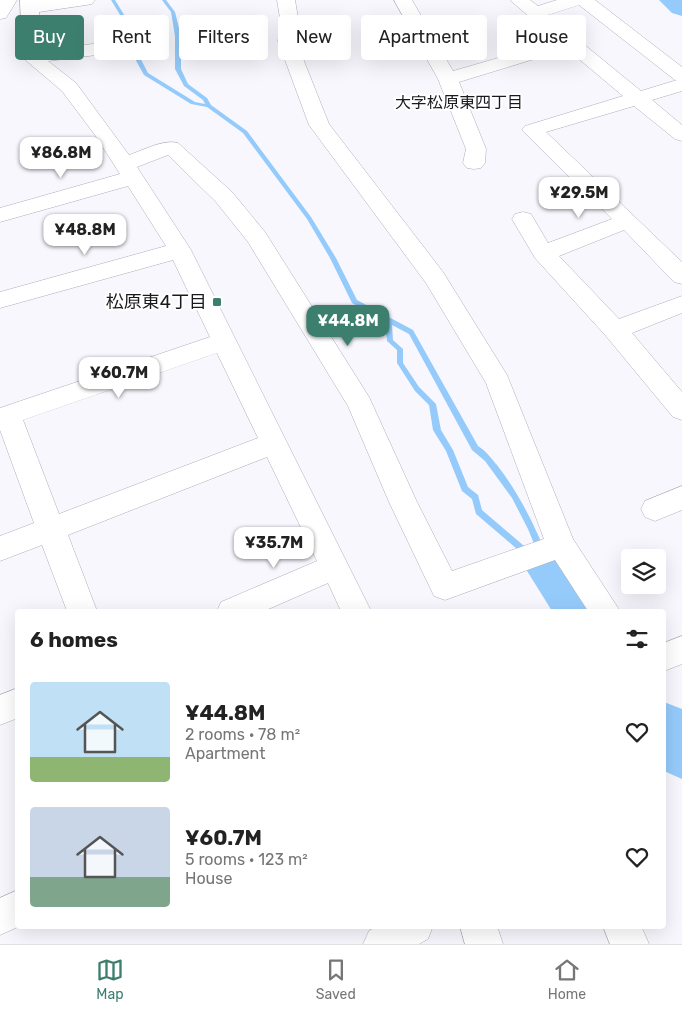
<!DOCTYPE html>
<meta charset="utf-8">
<style>
:root{--surface:#fff;--page:#f2f2f2;--text:#222;--muted:#767676;--line:#e0e0e0;--accent:#3d7f6f}
body{margin:0;font-family:Rubik,"Noto Sans JP",sans-serif;background:var(--page);color:var(--text);height:100vh;display:flex;flex-direction:column;font-size:19px;white-space:nowrap}
*{box-sizing:border-box;margin:0}
p{font-size:16px;color:var(--muted)}
.icon{flex:none;width:28px;height:28px;fill:none;stroke:currentColor;stroke-width:2;stroke-linecap:round;stroke-linejoin:round}
.map{position:relative;flex:1;overflow:hidden}
.panel{position:absolute;left:15px;top:609px;width:651px;height:320px;display:flex;flex-direction:column;background:var(--surface);border-radius:5px;box-shadow:0 5px 20px #0002}
.panel>*{flex:none}
.guide{position:absolute;left:15px;top:15px;width:652px;height:45px;display:flex;gap:10px}
.buttons{position:absolute;left:621px;top:549px;display:grid;gap:10px}
.buttons a{display:grid;place-items:center;width:45px;height:45px;border-radius:5px;background:var(--surface);box-shadow:0 5px 20px #0002;font-size:25px}
.price{position:absolute;translate:-50% -42px;padding:0 11px;border-radius:10px;background:#fff;color:#222;font-size:16px;line-height:32px;filter:drop-shadow(0 1px 2px #0008)}
.price::after{content:'';position:absolute;left:50%;top:30px;width:15px;height:11px;margin-left:-8px;background:inherit;clip-path:polygon(0 0,100% 0,50% 100%)}
.price.current{background:var(--accent);color:#fff}
ul{padding:0;list-style:none}
li{display:flex;align-items:center;gap:15px;height:125px;padding:0 15px}
li span{display:grid;place-items:center;flex:none;width:140px;height:100px;border-radius:5px;color:#555}
li>.icon{margin-inline-start:auto}
span .icon{width:60px;height:60px;fill:#fffc;stroke-width:1}
li b{font-size:21px}
h2{display:flex;justify-content:space-between;align-items:center;height:60px;padding:0 15px;font-size:21px}
.chip{padding:0 18px;border-radius:5px;background:var(--surface);box-shadow:0 5px 20px #0002;font-size:18px;line-height:45px}
.chip.current{background:var(--accent);color:#fff}
.tab-bar{display:flex;justify-content:space-around;align-items:center;height:70px;border-top:1px solid var(--line);background:var(--surface);font-size:14px;color:var(--muted)}
.tab-bar a{display:grid;justify-items:center;gap:2px}
.tab-bar .current{color:var(--accent)}
.map>svg:first-child{display:block}
</style>
<div class="map">
<svg width="682" height="944" viewBox="0 0 682 944">
<rect width="100%" height="100%" fill="#f8f7fe"/>
<g fill="none" stroke-linecap="round" stroke-linejoin="round">
<path fill="#95cbfb" fill-rule="evenodd" d="M111,0H115L126,18L135,48L148,73L195,102L205,104L203,100L184,86L175,69V36L171,12L162,0H166L175,12L181,36V69L188,84L207,98L211,105L247,131L311,217L336,258L357,300L413,330L478,446C486,451 491,458 497,465C521,496 537,530 551,566L550,568L547,569L544,568L528,529L512,498L485,461L472,450L409,334L392,325L393,340L403,349V363L419,387L436,404L441,430L453,450L468,487L478,495L482,510L530,551L531,553L530,555L527,556L524,555L476,514L472,499L462,491L446,451L433,430L429,405L415,391L397,363V350L387,341L385,321L352,303L330,258L307,219L243,133L207,107L191,104L144,75L129,48L122,18Z"/>
<g fill="#95cbfb" fill-rule="evenodd">
<polygon points="659,0 682,0 682,16 672,13"/>
<polygon points="547,546 564,552 596,596 603,611 552,611 524,566 530,552"/>
<polygon points="664,702 682,709 682,779 664,771"/>
</g>
<g stroke="#afadb9" stroke-width="1">
<g id="minor">
<polygon points="0,0 17,0 6,18 0,19"/>
<path d="M20,0H95L92,4L86,5L39,12L41,51L137,38L144,40L146,44L144,48L137,50L48,61L76,83L129,155C144,150 163,139 178,143L232,192L265,232L369,397L417,502L452,571L544,539L486,383L426,283L309,125L278,41L281,24L277,0H295L299,24L296,41L329,124L443,272L507,375L573,539L620,611H588L555,560L445,600L434,596L389,502L348,406L248,242L216,202L168,155L137,167L191,250L371,611H341L328,583L264,611H217L221,602L317,561L267,457L68,535L97,611H67L42,545L0,561V536L34,523L0,430V408L210,337L173,260L0,308V292L166,246L128,186L0,222V208L120,174L95,135L62,91L23,58ZM217,353L258,438L59,514L23,420Z"/>
<path d="M394,0H412L453,71L557,41L510,0H530L538,6L557,0H595L682,67V91L652,100L682,125V141L675,139L634,106L546,132L682,262V284L674,282L624,230L559,256L619,319L682,296V313L632,333L682,392V420L673,417L606,336L535,258L512,219L515,214L523,212L531,214L548,243L612,219L522,130L525,126L623,96L567,49L459,82L486,149L485,163L481,168L474,169L467,168L463,163L466,149L438,79ZM579,5L675,80H677L641,91L548,15Z"/>
<polygon points="682,486 682,510 655,521 645,517 641,509 645,501"/>
<polygon points="682,636 682,664 664,671 664,643"/>
<polygon points="18,688 18,718 0,725 0,695"/>
<polygon points="18,890 18,926 20,926 0,935 0,898"/>
<polygon points="377,926 433,926 428,939 419,944 363,944 369,931"/>
<polygon points="460,926 497,926 503,944 465,944"/>
<polygon points="603,926 641,926 649,944 610,944"/>
</g>
</g>
<use href="#minor" fill="#fff" fill-rule="evenodd"/>
</g>
<rect fill="#3d7f6f" stroke="#fff" stroke-width="2" x="212" y="297" width="10" height="10" rx="2.5"/>
<g text-anchor="middle" dominant-baseline="central" stroke-width="4" stroke-linejoin="round" paint-order="stroke">
<g font-size="16" fill="#1a191e" stroke="#fff">
<text x="459" y="102">大字松原東四丁目</text>
</g>
<g font-size="18" fill="#1a191e" stroke="#fff" text-anchor="end">
<text x="207" y="302">松原東4丁目</text>
</g>
</g>
</svg>
<div class="buttons">
<a><svg class="icon" aria-label="layers" viewBox="0 0 24 24"><path d="M12 4l9 5-9 5-9-5zM3 14l9 5 9-5"/></svg></a>
</div>
<b class="price" style="left:61px;top:179px">¥86.8M</b>
<b class="price" style="left:579px;top:219px">¥29.5M</b>
<b class="price" style="left:85px;top:256px">¥48.8M</b>
<b class="price current" style="left:348px;top:347px">¥44.8M</b>
<b class="price" style="left:119px;top:399px">¥60.7M</b>
<b class="price" style="left:274px;top:569px">¥35.7M</b>
<div class="guide">
<a class="chip current">Buy</a>
<a class="chip">Rent</a>
<a class="chip">Filters</a>
<a class="chip">New</a>
<a class="chip">Apartment</a>
<a class="chip">House</a>
</div>
<section class="panel">
<h2>6 homes<svg class="icon" aria-label="filters" viewBox="0 0 24 24"><path d="M4 7h16M4 17h16"/><circle cx="9" cy="7" r="2"/><circle cx="15" cy="17" r="2"/></svg></h2>
<ul>
<li><span style="background:linear-gradient(#bfe0f5 75%,#8fb573 0)"><svg class="icon" aria-label="home" viewBox="0 0 24 24"><path d="M3 11l9-7 9 7M6 9v11h12V9"/></svg></span><div><b>¥44.8M</b><p>2 rooms · 78 m²</p><p>Apartment</p></div><svg class="icon" aria-label="heart" viewBox="0 0 24 24"><path d="M12 20l-8-8c-3-5 5-10 8-4 3-6 11-1 8 4z"/></svg></li>
<li><span style="background:linear-gradient(#c9d6e8 70%,#7fa58c 0)"><svg class="icon" aria-label="home" viewBox="0 0 24 24"><path d="M3 11l9-7 9 7M6 9v11h12V9"/></svg></span><div><b>¥60.7M</b><p>5 rooms · 123 m²</p><p>House</p></div><svg class="icon" aria-label="heart" viewBox="0 0 24 24"><path d="M12 20l-8-8c-3-5 5-10 8-4 3-6 11-1 8 4z"/></svg></li>
</ul>
</section>
</div>
<nav class="tab-bar">
<a class="current"><svg class="icon" aria-label="map" viewBox="0 0 24 24"><path d="M3 6l6-2 6 2 6-2v14l-6 2-6-2-6 2zM9 4v14M15 6v14"/></svg>Map</a>
<a><svg class="icon" aria-label="saved" viewBox="0 0 24 24"><path d="M7 4h10v16l-5-4-5 4z"/></svg>Saved</a>
<a><svg class="icon" aria-label="home" viewBox="0 0 24 24"><path d="M3 11l9-7 9 7M6 9v11h12V9"/></svg>Home</a>
</nav>
